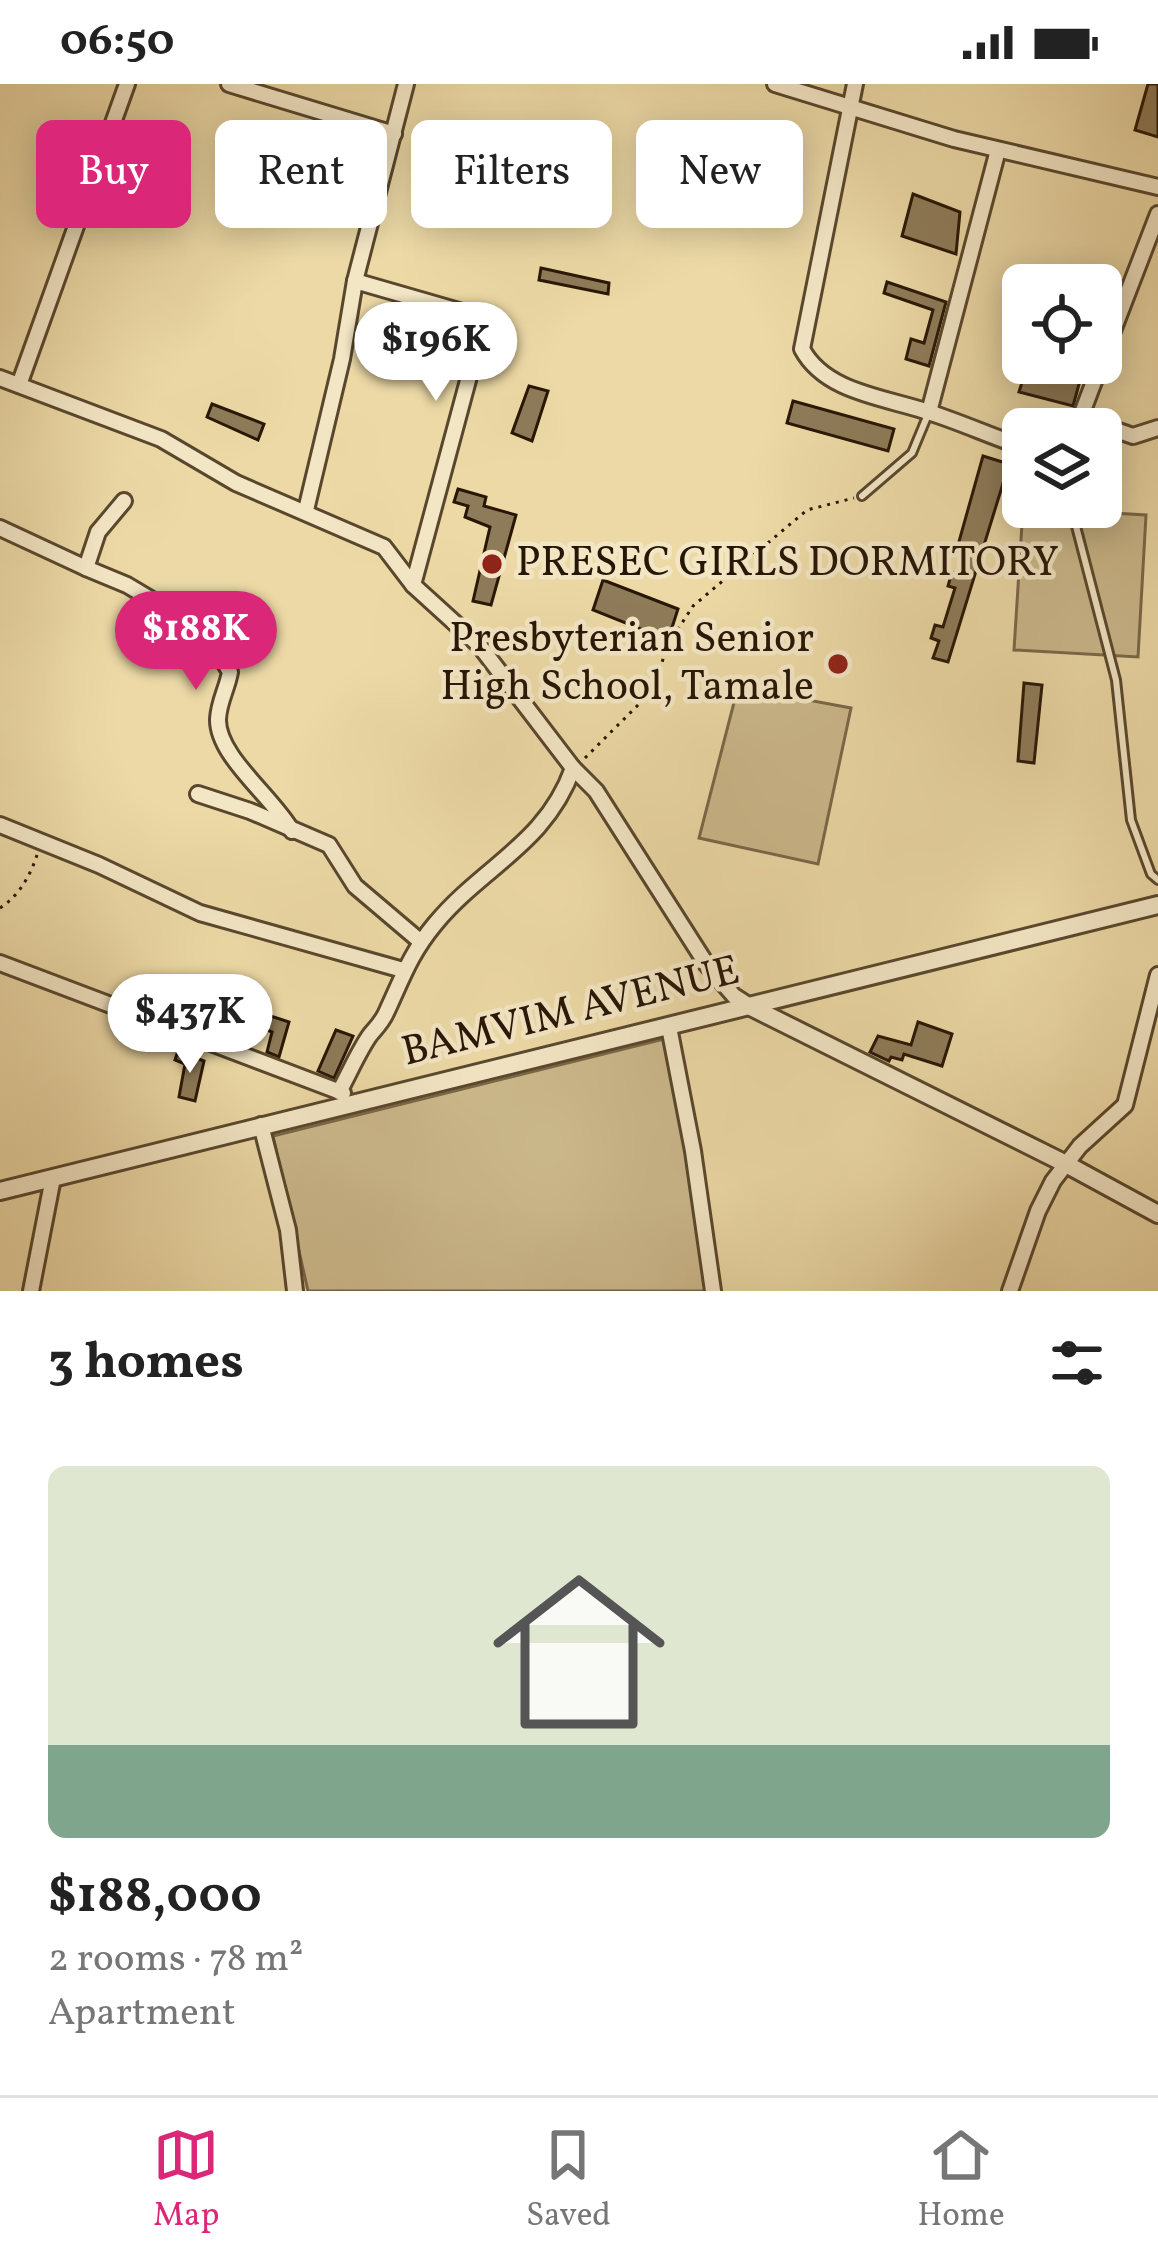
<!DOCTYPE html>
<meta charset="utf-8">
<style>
:root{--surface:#fff;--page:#f2f2f2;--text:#222;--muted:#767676;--line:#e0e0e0;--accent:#db2777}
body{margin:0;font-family:Vollkorn,serif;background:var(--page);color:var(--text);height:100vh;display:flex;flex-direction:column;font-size:45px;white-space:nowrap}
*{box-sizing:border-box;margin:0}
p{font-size:39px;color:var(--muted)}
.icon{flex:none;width:66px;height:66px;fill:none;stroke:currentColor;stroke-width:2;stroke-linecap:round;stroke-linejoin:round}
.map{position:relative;height:1207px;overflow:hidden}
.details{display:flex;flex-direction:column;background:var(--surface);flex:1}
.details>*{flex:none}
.banner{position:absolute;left:36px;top:36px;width:1086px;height:108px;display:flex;gap:24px}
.buttons{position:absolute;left:1002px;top:180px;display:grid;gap:24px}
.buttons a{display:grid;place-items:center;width:120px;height:120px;border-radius:18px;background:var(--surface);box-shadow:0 6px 30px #0003;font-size:60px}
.price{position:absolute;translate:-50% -102px;padding:0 27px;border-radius:42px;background:#fff;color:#222;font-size:39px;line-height:78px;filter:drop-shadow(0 3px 6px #0008)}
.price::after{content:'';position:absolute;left:50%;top:72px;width:36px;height:27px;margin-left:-18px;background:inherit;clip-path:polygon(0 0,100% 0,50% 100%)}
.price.on{background:var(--accent);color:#fff}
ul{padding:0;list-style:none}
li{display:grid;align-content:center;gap:24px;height:636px;padding:0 48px}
li span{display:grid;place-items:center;height:372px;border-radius:18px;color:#555}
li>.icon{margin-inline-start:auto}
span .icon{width:216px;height:216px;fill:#fffc;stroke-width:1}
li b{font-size:51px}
h2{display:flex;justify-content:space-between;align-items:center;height:144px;padding:0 48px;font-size:51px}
.chip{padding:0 42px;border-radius:18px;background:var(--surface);box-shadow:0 6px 30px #0003;font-size:42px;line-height:108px}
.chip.on{background:var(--accent);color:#fff}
.status{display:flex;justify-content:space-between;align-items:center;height:84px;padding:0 60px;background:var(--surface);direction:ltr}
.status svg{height:33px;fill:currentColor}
.dock{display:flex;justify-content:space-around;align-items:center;height:168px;border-top:3px solid var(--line);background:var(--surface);font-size:33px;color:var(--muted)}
.dock a{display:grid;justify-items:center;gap:6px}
.dock .on{color:var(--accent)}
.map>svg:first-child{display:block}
</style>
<div class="status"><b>06:50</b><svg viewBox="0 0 49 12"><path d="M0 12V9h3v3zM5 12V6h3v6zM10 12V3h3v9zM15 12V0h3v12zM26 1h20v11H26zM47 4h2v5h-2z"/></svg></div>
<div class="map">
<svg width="1158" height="1207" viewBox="0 0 1158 1207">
<rect width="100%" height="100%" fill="#ecd9a6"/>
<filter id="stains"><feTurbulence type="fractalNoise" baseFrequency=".00167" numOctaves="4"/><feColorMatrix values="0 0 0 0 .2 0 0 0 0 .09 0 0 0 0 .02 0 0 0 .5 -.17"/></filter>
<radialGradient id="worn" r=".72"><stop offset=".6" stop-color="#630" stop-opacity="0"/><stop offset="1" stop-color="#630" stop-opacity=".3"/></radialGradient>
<g fill="#cbb88b" stroke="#7a6748" stroke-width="3">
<polygon points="1023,424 1146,431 1138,573 1014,566"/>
<polygon points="738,603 851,624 818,780 699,754"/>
<polygon points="664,955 693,1093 705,1207 308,1207 273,1052"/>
</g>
<g fill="#8e7b59" stroke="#281605" stroke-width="3">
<polygon points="1148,0 1158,0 1158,53 1135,46"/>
<polygon points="913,110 960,128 956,170 902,152"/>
<polygon points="541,184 609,199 608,210 539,196"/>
<polygon points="887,198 946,218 929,282 906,275 911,255 924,259 933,226 884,209"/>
<polygon points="1028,279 1081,293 1073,322 1019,308"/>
<polygon points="529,302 548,307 532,357 512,349"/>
<polygon points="793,317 894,345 888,367 787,339"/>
<polygon points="212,320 264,340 258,356 207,333"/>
<polygon points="983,372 1009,380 948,578 933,574 939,557 931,554 935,541 943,543 955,504 948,502 952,488 960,490 968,465 958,461"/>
<polygon points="458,405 486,413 484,422 516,431 491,521 473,517 490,443 465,433 468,422 454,418"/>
<polygon points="603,496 678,525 668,556 593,526"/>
<polygon points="1024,599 1042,601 1034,679 1018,677"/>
<polygon points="195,907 289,938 279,973 267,968 272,948 252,940 246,960 185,937"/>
<polygon points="918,938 952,950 942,982 904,970 902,976 891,973 889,977 870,968 878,952 911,961"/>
<polygon points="336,946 353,952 334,994 318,987"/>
<polygon points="178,967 204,977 195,1017 179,1013 185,980 175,976"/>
</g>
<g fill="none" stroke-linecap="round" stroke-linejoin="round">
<g stroke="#59472d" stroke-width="12">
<g id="service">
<polyline points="862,412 912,369 929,328"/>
<polyline points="1071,423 1116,596 1131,736 1151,790 1158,796"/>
</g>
</g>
<g stroke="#59472d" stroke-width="20">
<g id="minor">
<polyline points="229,0 394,50"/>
<polyline points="775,0 954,55 1158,103"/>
<path d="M855,0L802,265C825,308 883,313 925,327C958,337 990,352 1023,363"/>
<polyline points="355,197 466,229 479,241 474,274 413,501"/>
<polyline points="1101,278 1158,130"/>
<polyline points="0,294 161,355 236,399 384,463 413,501 479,561 573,684 596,707 707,881 734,912 751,923"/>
<polyline points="19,301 127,0"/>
<polyline points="929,328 998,66"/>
<polyline points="1076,345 1101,279"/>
<polyline points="1096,345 1110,344 1133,352 1158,344"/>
<polyline points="306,426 342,275 355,197 406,0"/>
<polyline points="0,444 86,484 98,448 124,417"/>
<path d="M86,484L127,501L206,548L230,588C227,605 219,617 218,635C217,672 272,712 292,747"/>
<polyline points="198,710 250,727 329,761 355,802 421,858"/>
<polyline points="0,741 99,781 200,829 403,886"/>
<polyline points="0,879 343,1009"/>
<polyline points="669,943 693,1067 713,1207"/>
<path d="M339,1008C349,990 358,968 370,951C376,944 382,938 386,929C402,895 410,870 435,840C483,782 546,760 573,684"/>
<polyline points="261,1041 288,1146 295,1207"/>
<polyline points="31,1207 53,1094"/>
<polyline points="1010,1207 1038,1127 1053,1097 1080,1062 1125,1021 1158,891"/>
</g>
</g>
<g stroke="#59472d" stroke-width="22">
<g id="tertiary">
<polyline points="751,923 1066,1080 1158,1130"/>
<polyline points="0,1107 1158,821"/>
</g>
</g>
<g stroke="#281605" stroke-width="3" stroke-dasharray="3 6" stroke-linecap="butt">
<polyline points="585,674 654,605 667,562 693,522 807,426 854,414"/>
<path d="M0,824C19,812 30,792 37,771"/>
</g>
<use href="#service" stroke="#f3e6c5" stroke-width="6"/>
<use href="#minor" stroke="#f3e6c5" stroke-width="14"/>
<use href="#tertiary" stroke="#f3e6c5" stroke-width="16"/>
</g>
<g fill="#8f2418" stroke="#f3e6c5" stroke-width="4.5">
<circle cx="492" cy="480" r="12"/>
<circle cx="838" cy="580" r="12"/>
</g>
<g text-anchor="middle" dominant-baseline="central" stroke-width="9" stroke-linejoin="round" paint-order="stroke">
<g font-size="42" fill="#281605" stroke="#f3e6c5" text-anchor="start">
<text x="516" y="480">PRESEC GIRLS DORMITORY</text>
<text x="814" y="556" text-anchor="end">Presbyterian Senior<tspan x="814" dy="48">High School, Tamale</tspan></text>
</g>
<g font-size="42" fill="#281605" stroke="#f3e6c5">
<text transform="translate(571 929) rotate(-14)">BAMVIM AVENUE</text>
</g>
</g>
<rect width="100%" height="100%" filter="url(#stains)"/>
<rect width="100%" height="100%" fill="url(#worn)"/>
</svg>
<div class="buttons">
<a><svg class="icon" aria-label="locate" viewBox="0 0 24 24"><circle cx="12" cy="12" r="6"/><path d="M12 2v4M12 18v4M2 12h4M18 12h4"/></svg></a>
<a><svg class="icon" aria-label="layers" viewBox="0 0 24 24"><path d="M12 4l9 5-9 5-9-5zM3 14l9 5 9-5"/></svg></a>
</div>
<b class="price" style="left:436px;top:320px">$196K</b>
<b class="price on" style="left:196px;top:609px">$188K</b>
<b class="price" style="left:190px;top:992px">$437K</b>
<div class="banner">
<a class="chip on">Buy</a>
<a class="chip">Rent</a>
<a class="chip">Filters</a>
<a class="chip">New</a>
</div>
</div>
<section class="details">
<h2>3 homes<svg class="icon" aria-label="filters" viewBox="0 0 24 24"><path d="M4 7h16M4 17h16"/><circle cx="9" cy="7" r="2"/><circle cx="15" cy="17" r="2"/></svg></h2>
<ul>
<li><span style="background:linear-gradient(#dfe7d0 75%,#7fa58c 0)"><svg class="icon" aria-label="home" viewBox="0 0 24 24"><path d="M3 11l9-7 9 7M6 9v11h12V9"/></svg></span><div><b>$188,000</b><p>2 rooms · 78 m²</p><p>Apartment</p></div></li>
</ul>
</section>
<nav class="dock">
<a class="on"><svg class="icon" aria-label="map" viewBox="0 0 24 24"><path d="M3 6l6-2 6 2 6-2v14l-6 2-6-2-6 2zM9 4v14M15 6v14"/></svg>Map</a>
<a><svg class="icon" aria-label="saved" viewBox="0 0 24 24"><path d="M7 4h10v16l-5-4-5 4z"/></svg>Saved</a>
<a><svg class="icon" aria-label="home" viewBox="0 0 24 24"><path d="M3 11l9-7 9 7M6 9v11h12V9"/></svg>Home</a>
</nav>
